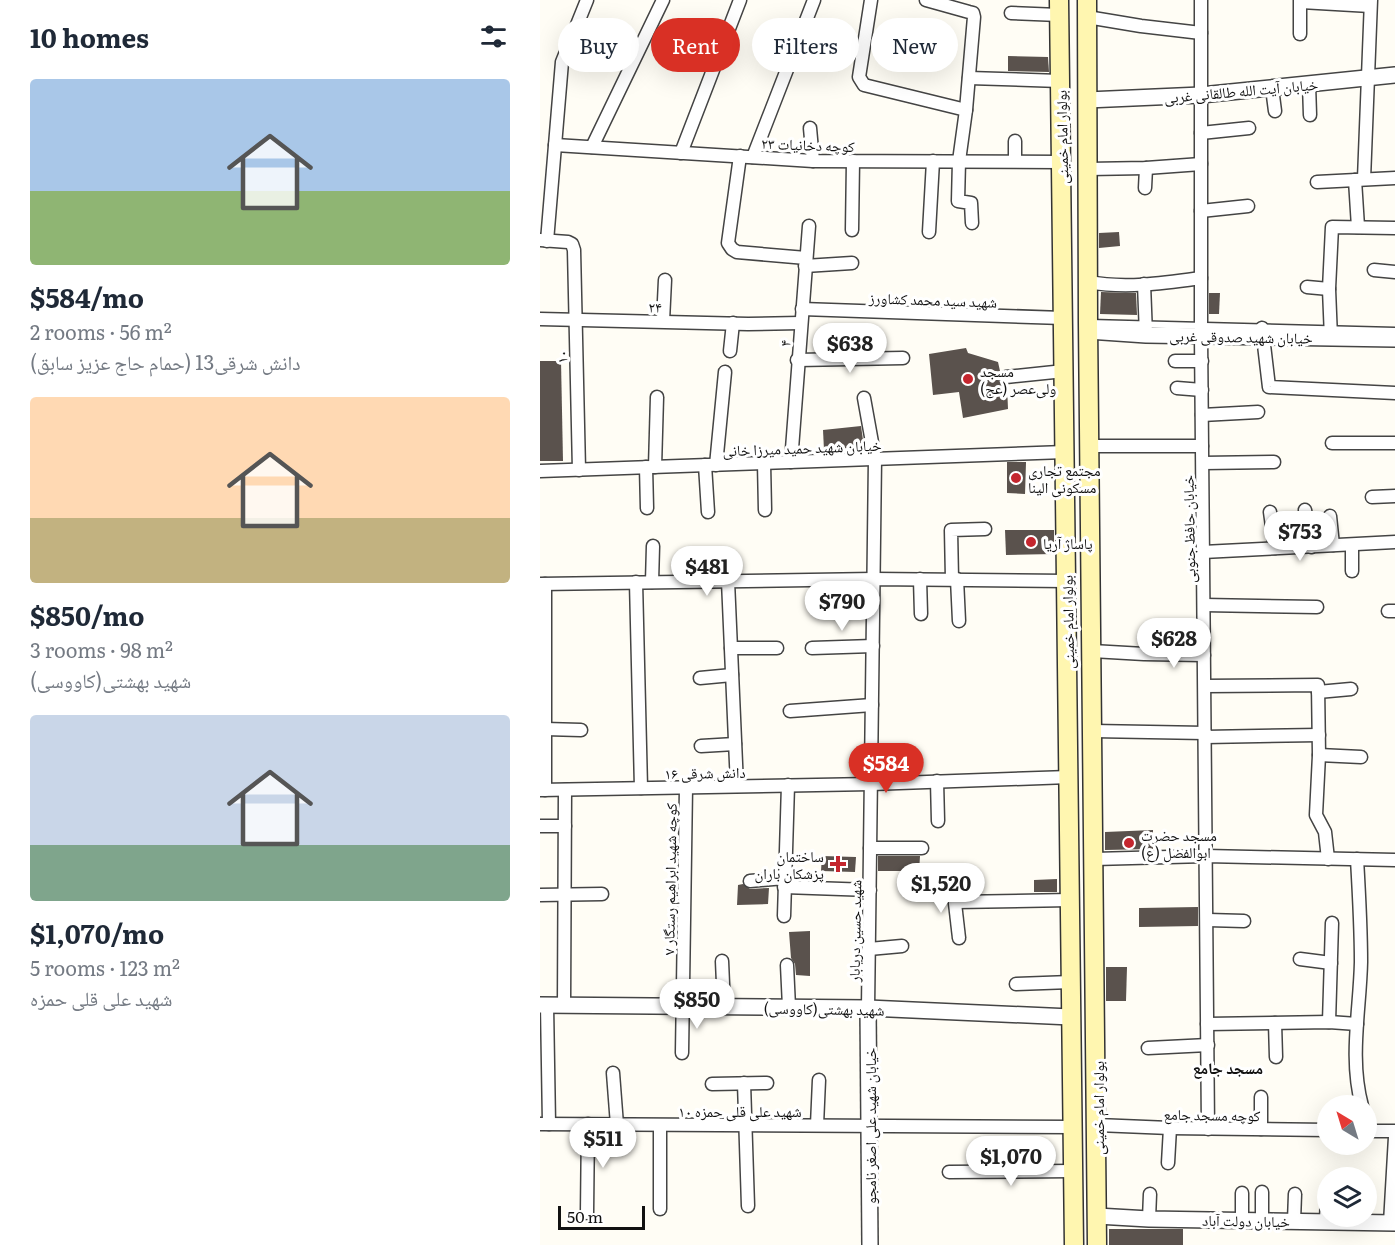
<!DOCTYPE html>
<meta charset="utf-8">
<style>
:root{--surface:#fff;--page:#f6f6f7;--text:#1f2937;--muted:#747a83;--accent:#d93025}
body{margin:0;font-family:Literata,"Noto Naskh Arabic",serif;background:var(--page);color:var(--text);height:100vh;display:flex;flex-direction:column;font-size:22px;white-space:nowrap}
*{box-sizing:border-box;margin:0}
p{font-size:20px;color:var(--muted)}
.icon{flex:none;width:33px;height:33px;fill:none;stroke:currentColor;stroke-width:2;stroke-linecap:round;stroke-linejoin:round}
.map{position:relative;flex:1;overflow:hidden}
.sheet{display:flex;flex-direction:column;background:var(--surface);width:540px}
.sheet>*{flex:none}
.guide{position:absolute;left:18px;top:18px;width:570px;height:54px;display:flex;gap:12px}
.needle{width:39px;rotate:322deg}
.buttons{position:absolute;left:777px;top:1095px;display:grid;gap:12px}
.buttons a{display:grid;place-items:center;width:60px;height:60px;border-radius:50%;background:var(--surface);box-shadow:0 6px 24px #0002;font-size:30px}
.scale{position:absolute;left:18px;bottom:15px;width:87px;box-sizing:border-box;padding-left:6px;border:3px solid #111;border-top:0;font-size:16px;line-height:21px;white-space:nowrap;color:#111;-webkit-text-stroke:4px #fff;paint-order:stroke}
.price{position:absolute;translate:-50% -51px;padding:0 14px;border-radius:21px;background:#fff;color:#222;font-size:20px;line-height:39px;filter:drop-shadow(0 2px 3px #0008)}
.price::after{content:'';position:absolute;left:50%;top:36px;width:18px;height:14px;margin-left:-9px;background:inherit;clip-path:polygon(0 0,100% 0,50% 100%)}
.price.on{background:var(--accent);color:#fff}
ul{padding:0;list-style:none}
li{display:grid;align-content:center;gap:12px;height:318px;padding:0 30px}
li span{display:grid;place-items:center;height:186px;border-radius:6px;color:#555}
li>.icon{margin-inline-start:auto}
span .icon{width:108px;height:108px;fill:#fffc;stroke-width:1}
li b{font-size:26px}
h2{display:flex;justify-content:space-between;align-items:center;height:72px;padding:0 30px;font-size:26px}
.pill{padding:0 21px;border-radius:27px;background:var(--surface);box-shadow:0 6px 24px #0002;font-size:21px;line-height:54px}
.pill.on{background:var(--accent);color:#fff}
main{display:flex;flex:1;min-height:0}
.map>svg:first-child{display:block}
</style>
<main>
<section class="sheet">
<h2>10 homes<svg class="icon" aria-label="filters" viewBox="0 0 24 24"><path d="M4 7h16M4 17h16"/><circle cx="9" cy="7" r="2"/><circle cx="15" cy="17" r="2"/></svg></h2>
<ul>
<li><span style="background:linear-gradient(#a9c7e8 60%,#8fb573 0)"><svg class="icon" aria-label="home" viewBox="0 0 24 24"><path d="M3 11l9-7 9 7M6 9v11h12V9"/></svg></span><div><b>$584/mo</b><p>2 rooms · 56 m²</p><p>دانش شرقی13 (حمام حاج عزیز سابق)</p></div></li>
<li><span style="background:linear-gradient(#ffd9b3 65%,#c2b280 0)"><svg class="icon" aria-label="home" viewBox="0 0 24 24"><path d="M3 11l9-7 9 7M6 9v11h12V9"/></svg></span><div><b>$850/mo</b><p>3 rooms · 98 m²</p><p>شهید بهشتی(کاووسی)</p></div></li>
<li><span style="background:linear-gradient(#c9d6e8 70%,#7fa58c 0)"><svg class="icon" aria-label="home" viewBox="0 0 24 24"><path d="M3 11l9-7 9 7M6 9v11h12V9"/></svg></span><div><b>$1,070/mo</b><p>5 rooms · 123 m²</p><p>شهید علی قلی حمزه</p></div></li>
</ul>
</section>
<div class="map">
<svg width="855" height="1245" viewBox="0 0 855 1245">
<rect width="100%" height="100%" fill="#fffdf5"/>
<g fill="#5a524d">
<polygon points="468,56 508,57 509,72 468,71"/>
<polygon points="579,232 580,246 559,248 559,233"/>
<polygon points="561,292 596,293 597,315 560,314"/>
<polygon points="669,293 680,293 679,314 669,314"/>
<polygon points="426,348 428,353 458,362 460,371 458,377 459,381 467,385 468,409 423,418 419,392 393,395 389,354"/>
<polygon points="0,361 21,361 23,461 0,461"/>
<polygon points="321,426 324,447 284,450 283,430"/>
<polygon points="467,462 486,462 485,494 467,493"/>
<polygon points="465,530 514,530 514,554 466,555"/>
<polygon points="613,830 613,849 565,850 565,832"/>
<polygon points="282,856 316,857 315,872 281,871"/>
<polygon points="338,856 380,856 379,871 338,871"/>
<polygon points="517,879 517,892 494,892 494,880"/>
<polygon points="203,884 210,889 229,888 228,904 197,905 198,885"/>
<polygon points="658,907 658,926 599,927 599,908"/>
<polygon points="270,931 270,976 256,975 255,964 251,958 249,932"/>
<polygon points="566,967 587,967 586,1001 566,1001"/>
<rect x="569" y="1229" width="74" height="16"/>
</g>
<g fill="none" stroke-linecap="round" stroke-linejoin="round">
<g stroke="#444" stroke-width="9">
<polyline id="service" points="550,323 855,331"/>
</g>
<g stroke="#444" stroke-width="15">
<g id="minor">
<polyline points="331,0 319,77 324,85 426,110 419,161 418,201 431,203 432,223"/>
<polyline points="386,0 429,12 433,13 434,17 426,110"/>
<polyline points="661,0 661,335 668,1129"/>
<polyline points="761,2 830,6"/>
<polyline points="471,13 519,15"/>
<polyline points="547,17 601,26 661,33"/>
<polyline points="760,34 760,0"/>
<polyline points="429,78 520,81"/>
<polyline points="769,84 770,115"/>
<polyline points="732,88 735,111"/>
<polyline points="270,128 273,161"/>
<polyline points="661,133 709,128"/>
<polyline points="475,141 475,161"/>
<polyline points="15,145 273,161 521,162"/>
<polyline points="52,147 123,0"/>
<polyline points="141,153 200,0"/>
<polyline points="200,156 188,243 192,249 197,252 266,258"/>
<polyline points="213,157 274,0"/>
<polyline points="548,169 606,168 661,164"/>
<polyline points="824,179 831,0"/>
<polyline points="815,180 818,227"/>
<polyline points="777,182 855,178"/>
<polyline points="605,188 606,168"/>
<polyline points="661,211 708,206"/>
<polyline points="312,230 313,161"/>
<polyline points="389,232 393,161"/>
<polyline points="0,240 28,242 32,244 34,250 39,470"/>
<polyline points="7,241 22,62 47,0"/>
<polyline points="265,266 312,263"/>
<polyline points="834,270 855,272"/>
<path d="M549,282C585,289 625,283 661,278"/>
<polyline points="604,284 606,335"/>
<polyline points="767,287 789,289"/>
<polyline points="262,309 523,318"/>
<polyline points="0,319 208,324 260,323"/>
<polyline points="123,321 125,280"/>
<polyline points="722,328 729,387 855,393"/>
<polyline points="791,338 789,289 792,227 855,228"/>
<polyline points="190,351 193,323"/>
<polyline points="257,360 363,358"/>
<polyline points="635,361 662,361"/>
<polyline points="466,377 524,371"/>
<polyline points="637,388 662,390"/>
<polyline points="324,398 335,459 328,1008"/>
<polyline points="662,415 718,412"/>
<polyline points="792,443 855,443"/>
<polyline points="551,446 662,446"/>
<polyline points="251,462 269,226"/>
<polyline points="224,463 225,510"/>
<polyline points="663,463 734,462"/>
<polyline points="165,465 168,512"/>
<polyline points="176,465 185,372"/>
<polyline points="106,467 107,508"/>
<polyline points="115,467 117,397"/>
<polyline points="0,471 525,452"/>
<polyline points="832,497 855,496"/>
<polyline points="765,510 771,547"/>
<polyline points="730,512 735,548"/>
<polyline points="790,516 793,545"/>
<polyline points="663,552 855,542"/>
<polyline points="812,571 812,545"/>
<polyline points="380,579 381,614"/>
<polyline points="412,579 411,530 445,529"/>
<polyline points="417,579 419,621"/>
<polyline points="188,581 197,786"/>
<polyline points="96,582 101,788"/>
<polyline points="112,582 113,546"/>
<polyline points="0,584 334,579 527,581"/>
<polyline points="5,584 5,790"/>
<polyline points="664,605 777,607"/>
<polyline points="848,611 855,611"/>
<polyline points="191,648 237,648"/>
<polyline points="272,648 333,646"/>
<polyline points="552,651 604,654 664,655"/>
<polyline points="160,678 192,675"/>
<polyline points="665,686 778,685 779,755 776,815 785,832 788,859"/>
<polyline points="778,692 811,689"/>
<polyline points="250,711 332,705"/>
<polyline points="5,729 41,730"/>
<polyline points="553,731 665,733"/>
<polyline points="665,737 779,735"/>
<polyline points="161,746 195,744"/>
<polyline points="779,755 821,757"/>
<polyline points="397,781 398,821"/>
<polyline points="0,790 331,784 529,777"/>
<polyline points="0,826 25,826"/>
<polyline points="330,848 382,848"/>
<polyline points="554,859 666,856 855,860"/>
<path d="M817,859C819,893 821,928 821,962C820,1010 809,1058 822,1106"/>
<polyline points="210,881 245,878"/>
<polyline points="413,886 419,938"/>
<polyline points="244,887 330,890"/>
<polyline points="0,895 62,894"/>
<polyline points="415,902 530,900"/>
<polyline points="244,916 248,785"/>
<polyline points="668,920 704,921"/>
<polyline points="329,949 362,946"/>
<polyline points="760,959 791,963"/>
<polyline points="182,961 184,1007"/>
<polyline points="247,965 249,1007"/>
<polyline points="476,984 531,982"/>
<polyline points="7,1005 9,1124"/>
<polyline points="24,1005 25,790"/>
<polyline points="789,1022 792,923"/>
<polyline points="735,1023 736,1057"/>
<polyline points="667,1024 789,1022 817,1024"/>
<polyline points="608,1048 668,1045"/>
<polyline points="142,1053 146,787"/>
<polyline points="73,1073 77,1125"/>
<polyline points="204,1083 208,1206"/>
<polyline points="172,1084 227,1083"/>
<polyline points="721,1097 721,1129"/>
<polyline points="0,1124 533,1127"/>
<polyline points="277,1125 279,1080"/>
<polyline points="557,1125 630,1128 788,1130"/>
<polyline points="120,1126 120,1209"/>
<polyline points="826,1131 855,1131"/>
<polyline points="628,1163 630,1128"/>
<polyline points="409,1172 533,1171"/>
<polyline points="47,1213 48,1124"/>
<polyline points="609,1219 610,1194"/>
<polyline points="702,1220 702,1193"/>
<polyline points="722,1221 722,1192"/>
<polyline points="754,1221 755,1194"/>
<polyline points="786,1222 787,1194"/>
<polyline points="850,1223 855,1137"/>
</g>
</g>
<g stroke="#444" stroke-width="18">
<g id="tertiary">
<polyline points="547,100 661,95 855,75"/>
<polyline points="548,331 606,335 855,339"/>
<polyline points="0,1005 328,1008 531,1017"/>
<polyline points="328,1008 330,1245"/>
<polyline points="557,1216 609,1219 855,1223"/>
</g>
</g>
<g stroke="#333" stroke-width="21">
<g id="secondary">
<polyline points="519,0 534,1245"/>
<polyline points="547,0 548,323 557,1245"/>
</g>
</g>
<use href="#service" stroke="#fff" stroke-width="6"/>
<use href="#minor" stroke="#fff" stroke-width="12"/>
<use href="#tertiary" stroke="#fff" stroke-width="15"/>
<use href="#secondary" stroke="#fff6b0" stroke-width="18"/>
</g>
<g fill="#c4262e" stroke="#fff" stroke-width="2">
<circle cx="428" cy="379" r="6"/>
<circle cx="476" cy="478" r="6"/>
<circle cx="491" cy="542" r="6"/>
<circle cx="589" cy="843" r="6"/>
<path d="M295 855h6v6h6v6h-6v6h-6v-6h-6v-6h6z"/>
</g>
<g text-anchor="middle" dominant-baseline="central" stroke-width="6" stroke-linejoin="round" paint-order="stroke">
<g font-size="15" fill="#111" stroke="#fff">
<text transform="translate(701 90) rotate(-5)">خیابان آیت الله طالقانی غربی</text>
<text transform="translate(521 137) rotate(-91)">بولوار امام خمینی</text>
<text transform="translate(268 144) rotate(2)">کوچه دخانیات ۲۳</text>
<text transform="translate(393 299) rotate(2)">شهید سید محمد کشاورز</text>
<text transform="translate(115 306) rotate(1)">۲۴</text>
<text transform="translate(701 336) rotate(1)">خیابان شهید صدوقی غربی</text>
<text transform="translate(244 343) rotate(-85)">۴</text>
<text transform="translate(21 357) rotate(-91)">۱۰</text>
<text transform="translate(262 447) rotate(-2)">خیابان شهید حمید میرزا خانی</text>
<text transform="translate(648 529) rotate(-91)">خیابان حافظ جنوبی</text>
<text transform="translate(527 622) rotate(-91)">بولوار امام خمینی</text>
<text transform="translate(165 772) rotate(-1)">دانش شرقی ۱۶</text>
<text transform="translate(129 879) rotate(-89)">کوچه شهید ابراهیم رستگار ۷</text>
<text transform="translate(314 931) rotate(-89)">شهید حسین دریابار</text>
<text transform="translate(284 1008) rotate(1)">شهید بهشتی(کاووسی)</text>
<text transform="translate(557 1108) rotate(-90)">بولوار امام خمینی</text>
<text x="200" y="1110">شهید علی قلی حمزه ۱۰</text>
<text transform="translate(672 1114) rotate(1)">کوچه مسجد جامع</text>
<text transform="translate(329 1126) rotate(-90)">خیابان شهید علی اصغر نامجو</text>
<text transform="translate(706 1220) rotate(1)">خیابان دولت آباد</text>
</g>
<g font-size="15" fill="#111" stroke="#fff" text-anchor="start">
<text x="440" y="370">مسجد<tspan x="440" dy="17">ولی‌عصر (عج)</tspan></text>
<text x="488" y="469">مجتمع تجاری<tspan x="488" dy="17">مسکونی الینا</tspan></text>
<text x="503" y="542">پاساژ آریا</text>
<text x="601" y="834">مسجد حضرت<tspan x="601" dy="17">ابوالفضل (ع)</tspan></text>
<text x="284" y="855" text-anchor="end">ساختمان<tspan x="284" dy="17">پزشکان باران</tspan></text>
</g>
<g font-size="16" font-weight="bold" fill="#111" stroke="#fff">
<text x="688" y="1067">مسجد جامع</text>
</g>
</g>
</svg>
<div class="buttons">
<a><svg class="needle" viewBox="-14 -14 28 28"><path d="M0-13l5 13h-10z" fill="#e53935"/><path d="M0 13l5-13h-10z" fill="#747a83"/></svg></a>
<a><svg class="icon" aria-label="layers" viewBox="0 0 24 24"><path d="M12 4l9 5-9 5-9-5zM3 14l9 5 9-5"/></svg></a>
</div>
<div class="scale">50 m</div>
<b class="price" style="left:310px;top:374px">$638</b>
<b class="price" style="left:760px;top:562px">$753</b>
<b class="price" style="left:167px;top:597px">$481</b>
<b class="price" style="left:302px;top:632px">$790</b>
<b class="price" style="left:634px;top:669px">$628</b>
<b class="price on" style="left:346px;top:794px">$584</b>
<b class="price" style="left:401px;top:914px">$1,520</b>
<b class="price" style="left:157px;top:1030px">$850</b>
<b class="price" style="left:63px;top:1169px">$511</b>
<b class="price" style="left:471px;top:1187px">$1,070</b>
<div class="guide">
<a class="pill">Buy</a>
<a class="pill on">Rent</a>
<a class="pill">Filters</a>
<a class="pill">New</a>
</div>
</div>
</main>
